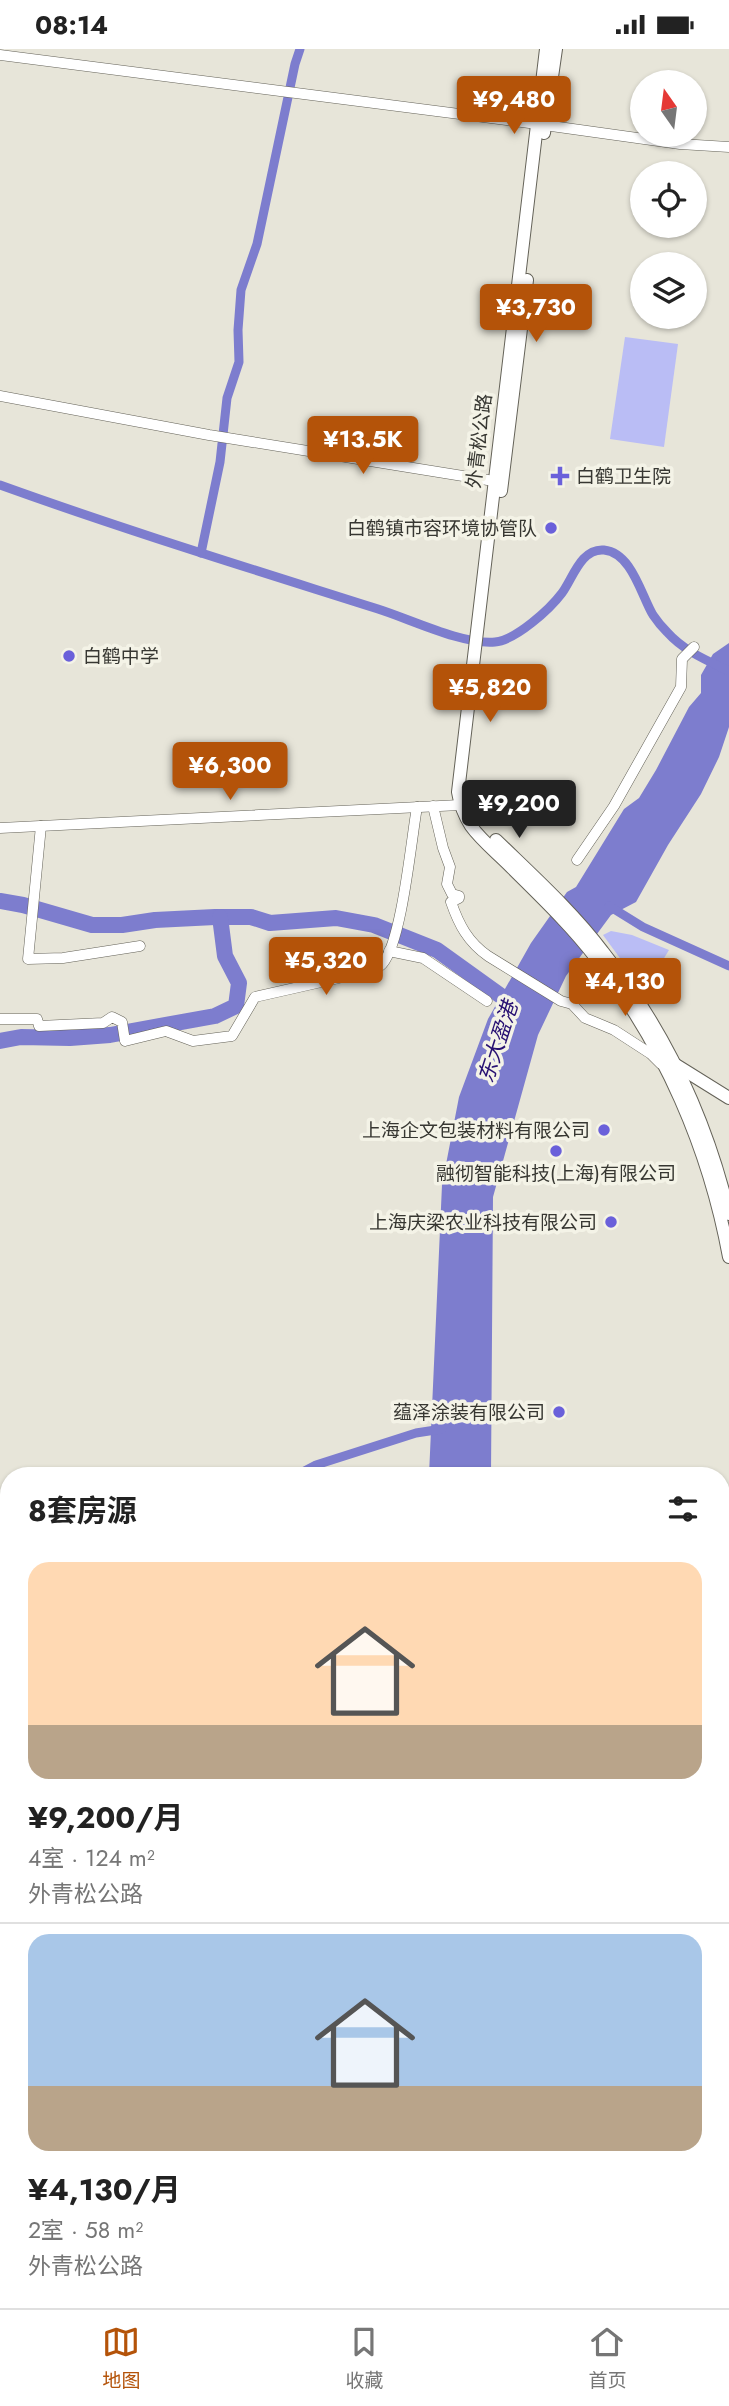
<!DOCTYPE html>
<html lang="zh">
<meta charset="utf-8">
<style>
:root{--surface:#fff;--page:#f2f2f2;--text:#222;--muted:#767676;--line:#e0e0e0;--accent:#b45309}
body{margin:0;font-family:Jost,"Noto Sans SC",sans-serif;background:var(--page);color:var(--text);height:100vh;display:flex;flex-direction:column;font-size:26px;white-space:nowrap}
*{box-sizing:border-box;margin:0}
p{font-size:23px;color:var(--muted)}
.icon{flex:none;width:38px;height:38px;fill:none;stroke:currentColor;stroke-width:2;stroke-linecap:round;stroke-linejoin:round}
.map{position:relative;flex:1;overflow:hidden}
.panel{position:absolute;left:0px;top:1418px;width:730px;height:842px;display:flex;flex-direction:column;background:var(--surface);border-radius:28px 28px 0 0;box-shadow:0 2px 5px #0004}
.panel>*{flex:none}
.needle{width:46px;rotate:346deg}
.tools{position:absolute;left:630px;top:21px;display:grid;gap:14px}
.tools a{display:grid;place-items:center;width:77px;height:77px;border-radius:50%;background:var(--surface);box-shadow:0 2px 5px #0004;font-size:35px}
.price{position:absolute;translate:-50% -60px;padding:0 16px;border-radius:7px;background:var(--accent);color:#fff;font-size:23px;line-height:46px;filter:drop-shadow(0 2px 4px #0008)}
.price::after{content:'';position:absolute;left:50%;top:42px;width:21px;height:16px;margin-left:-10px;background:inherit;clip-path:polygon(0 0,100% 0,50% 100%)}
.price.current{background:#222;color:#fff}
ul{padding:0;list-style:none}
li{display:grid;align-content:center;gap:14px;height:371px;padding:0 28px}
li+li{border-top:2px solid var(--line)}
li span{display:grid;place-items:center;height:217px;border-radius:21px;color:#555}
li>.icon{margin-inline-start:auto}
span .icon{width:126px;height:126px;fill:#fffc;stroke-width:1}
li b{font-size:30px}
h2{display:flex;justify-content:space-between;align-items:center;height:84px;padding:0 28px;font-size:30px}
.status{display:flex;justify-content:space-between;align-items:center;height:49px;padding:0 35px;background:var(--surface);direction:ltr}
.status svg{height:19px;fill:currentColor}
.tab-bar{display:flex;justify-content:space-around;align-items:center;height:98px;border-top:2px solid var(--line);background:var(--surface);font-size:19px;color:var(--muted)}
.tab-bar a{display:grid;justify-items:center;gap:4px}
.tab-bar .current{color:var(--accent)}
.map>svg:first-child{display:block}
</style>
<div class="status"><b>08:14</b><svg viewBox="0 0 49 12"><path d="M0 12V9h3v3zM5 12V6h3v6zM10 12V3h3v9zM15 12V0h3v12zM26 1h20v11H26zM47 4h2v5h-2z"/></svg></div>
<div class="map">
<svg width="729" height="2259" viewBox="0 0 729 2259">
<rect width="100%" height="100%" fill="#e7e5d9"/>
<g fill="#babdf5">
<polygon points="625,288 678,295 664,398 610,390"/>
<polygon points="611,882 632,886 669,901 644,942 603,886"/>
<polygon points="721,1890 729,1890 729,1988 721,1987"/>
</g>
<g fill="#7d7dce">
<polygon points="729,594 729,678 719,708 701,745 668,796 636,853 611,866 566,927 538,986 493,1148 491,1426 429,1426 442,1136 459,1048 488,970 531,894 567,843 576,838 624,760 639,749 656,721 689,658 701,644 701,626 713,605"/>
<polygon points="187,2251 187,2250 267,2251 264,2259 184,2259"/>
</g>
<g fill="none" stroke-linecap="round" stroke-linejoin="round">
<g stroke="#7d7dce" stroke-width="9">
<path d="M0,436C125,481 252,520 378,560C410,570 463,596 495,593C516,591 550,560 562,544C573,529 581,499 604,501C632,504 641,546 653,566C657,572 662,578 667,583C684,602 706,611 729,622"/>
<polyline points="201,504 220,413 227,349 239,313 238,281 241,241 257,195 295,15 300,0"/>
<polyline points="609,857 643,878 729,917"/>
<polyline points="297,1426 316,1416 416,1384 442,1380"/>
<polyline points="0,1468 9,1469"/>
<polyline points="721,1721 729,1721"/>
<polyline points="417,2250 446,2259"/>
<polyline points="3,2259 9,2250"/>
<polyline points="292,2259 320,2250"/>
</g>
<g stroke="#7d7dce" stroke-width="16">
<polyline points="0,852 23,856 92,876 122,876 155,871 215,868 251,868 270,874 336,869 374,876 437,901 501,947"/>
<polyline points="0,992 21,988 70,989 110,986 215,967 236,957 239,934 225,907 220,868"/>
</g>
<g stroke="#646258" stroke-width="11">
<g id="minor">
<polyline points="0,6 537,75 680,95 729,98"/>
<polyline points="0,347 209,386 500,433"/>
<path d="M433,757L443,799L450,818L447,835L452,845L459,847V849L451,853C459,876 468,893 488,907L561,952L572,955L585,969L614,981L651,1005L661,1015"/>
<polyline points="41,777 28,910 63,909 140,897"/>
<polyline points="0,779 460,756 469,754"/>
<polyline points="577,811 614,757 681,638 682,610 694,598"/>
<polyline points="389,902 423,909 487,952"/>
<path d="M0,970H37L39,977L103,974L112,968L122,973L125,992L166,982L193,992L232,987L255,948L374,921C377,919 381,917 383,914C402,891 411,792 417,758"/>
<polyline points="0,1621 5,1622 9,1631"/>
</g>
</g>
<g stroke="#646258" stroke-width="14">
<g id="major">
<path d="M546,0L458,743C460,756 464,766 471,777C481,791 496,803 508,815C538,845 570,875 596,909C664,996 709,1099 729,1208"/>
<polyline points="544,84 556,0"/>
<polyline points="501,442 527,231"/>
<path d="M496,791C533,827 572,862 603,903C664,980 706,1069 729,1165"/>
<polyline points="676,1016 729,1049"/>
<polyline points="721,1466 729,1465"/>
<polyline points="721,1478 729,1478"/>
<polyline points="0,1499 9,1500"/>
<polyline points="0,1510 9,1511"/>
<polyline points="724,2259 729,2206"/>
</g>
</g>
<use href="#minor" stroke="#fff" stroke-width="10"/>
<use href="#major" stroke="#fff" stroke-width="12"/>
</g>
<g fill="#6a60da" stroke="#f4f3e7" stroke-width="2.5">
<path d="M556.5 416.5h7v7h7v7h-7v7h-7v-7h-7v-7h7z"/>
<circle cx="551" cy="479" r="7"/>
<circle cx="69" cy="607" r="7"/>
<circle cx="604" cy="1081" r="7"/>
<circle cx="556" cy="1102" r="7"/>
<circle cx="611" cy="1173" r="7"/>
<circle cx="559" cy="1363" r="7"/>
</g>
<g text-anchor="middle" dominant-baseline="central" stroke-width="7" stroke-linejoin="round" paint-order="stroke">
<g font-size="19" fill="#373732" stroke="#f4f3e7">
<text transform="translate(479 392) rotate(-83)">外青松公路</text>
</g>
<g font-size="19" fill="#373732" stroke="#f4f3e7" text-anchor="end">
<text x="576" y="427" text-anchor="start">白鹤卫生院</text>
<text x="537" y="479">白鹤镇市容环境协管队</text>
<text x="83" y="607" text-anchor="start">白鹤中学</text>
<text x="590" y="1081">上海企文包装材料有限公司</text>
<text x="556" y="1124" text-anchor="middle">融彻智能科技(上海)有限公司</text>
<text x="597" y="1173">上海庆梁农业科技有限公司</text>
<text x="545" y="1363">蕴泽涂装有限公司</text>
</g>
<g font-size="21" font-style="italic" fill="#271072" stroke="#f4f3e7">
<text transform="translate(498 993) rotate(-72)">东大盈港</text>
</g>
</g>
</svg>
<div class="tools">
<a><svg class="needle" viewBox="-14 -14 28 28"><path d="M0-13l5 13h-10z" fill="#e53935"/><path d="M0 13l5-13h-10z" fill="#767676"/></svg></a>
<a><svg class="icon" aria-label="locate" viewBox="0 0 24 24"><circle cx="12" cy="12" r="6"/><path d="M12 2v4M12 18v4M2 12h4M18 12h4"/></svg></a>
<a><svg class="icon" aria-label="layers" viewBox="0 0 24 24"><path d="M12 4l9 5-9 5-9-5zM3 14l9 5 9-5"/></svg></a>
</div>
<b class="price" style="left:514px;top:87px">¥9,480</b>
<b class="price" style="left:536px;top:295px">¥3,730</b>
<b class="price" style="left:363px;top:427px">¥13.5K</b>
<b class="price" style="left:490px;top:675px">¥5,820</b>
<b class="price" style="left:230px;top:753px">¥6,300</b>
<b class="price current" style="left:519px;top:791px">¥9,200</b>
<b class="price" style="left:326px;top:948px">¥5,320</b>
<b class="price" style="left:625px;top:969px">¥4,130</b>
<section class="panel">
<h2>8套房源<svg class="icon" aria-label="filters" viewBox="0 0 24 24"><path d="M4 7h16M4 17h16"/><circle cx="9" cy="7" r="2"/><circle cx="15" cy="17" r="2"/></svg></h2>
<ul>
<li><span style="background:linear-gradient(#ffd9b3 75%,#b9a48a 0)"><svg class="icon" aria-label="home" viewBox="0 0 24 24"><path d="M3 11l9-7 9 7M6 9v11h12V9"/></svg></span><div><b>¥9,200/月</b><p>4室 · 124 m²</p><p>外青松公路</p></div></li>
<li><span style="background:linear-gradient(#a9c7e8 70%,#b9a48a 0)"><svg class="icon" aria-label="home" viewBox="0 0 24 24"><path d="M3 11l9-7 9 7M6 9v11h12V9"/></svg></span><div><b>¥4,130/月</b><p>2室 · 58 m²</p><p>外青松公路</p></div></li>
</ul>
</section>
</div>
<nav class="tab-bar">
<a class="current"><svg class="icon" aria-label="map" viewBox="0 0 24 24"><path d="M3 6l6-2 6 2 6-2v14l-6 2-6-2-6 2zM9 4v14M15 6v14"/></svg>地图</a>
<a><svg class="icon" aria-label="saved" viewBox="0 0 24 24"><path d="M7 4h10v16l-5-4-5 4z"/></svg>收藏</a>
<a><svg class="icon" aria-label="home" viewBox="0 0 24 24"><path d="M3 11l9-7 9 7M6 9v11h12V9"/></svg>首页</a>
</nav>
